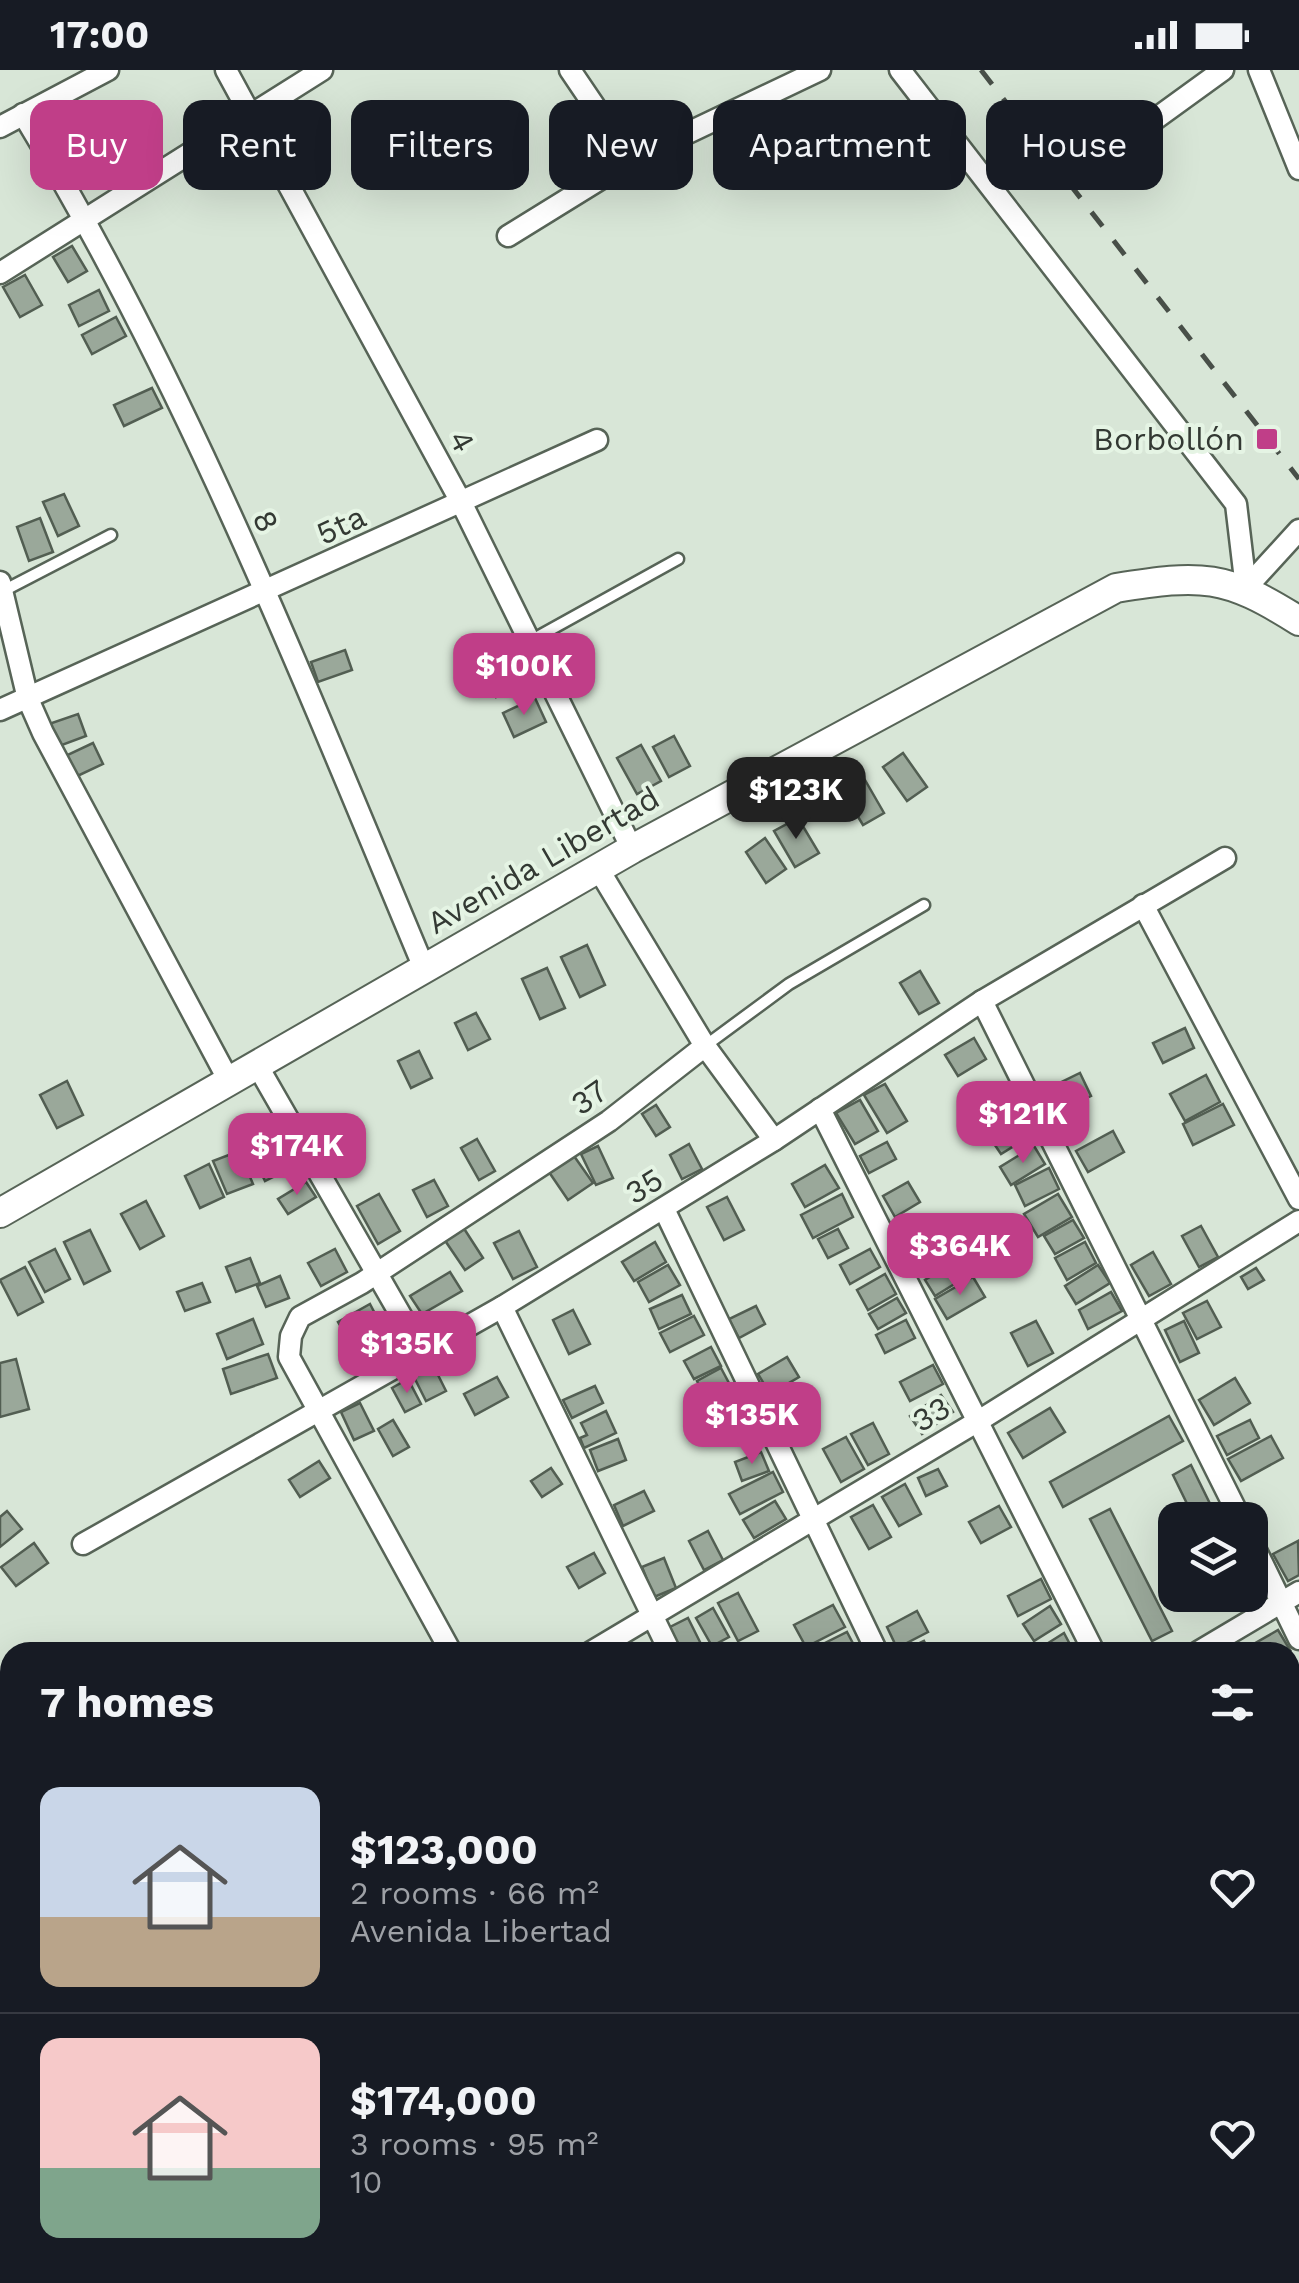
<!DOCTYPE html>
<meta charset="utf-8">
<style>
:root{--surface:#171b24;--page:#242831;--text:#f1f3f6;--muted:#9ea1a6;--line:#363941;--accent:#c03e88}
body{margin:0;font-family:"Work Sans",sans-serif;background:var(--page);color:var(--text);height:100vh;display:flex;flex-direction:column;font-size:38px;white-space:nowrap}
*{box-sizing:border-box;margin:0}
p{font-size:32px;color:var(--muted)}
.icon{flex:none;width:55px;height:55px;fill:none;stroke:currentColor;stroke-width:2;stroke-linecap:round;stroke-linejoin:round}
.map{position:relative;flex:1;overflow:hidden}
.details{position:absolute;left:0px;top:1572px;width:1300px;height:642px;display:flex;flex-direction:column;background:var(--surface);border-radius:30px 30px 0 0;box-shadow:0 10px 40px #0002}
.details>*{flex:none}
.hud{position:absolute;left:30px;top:30px;width:1240px;height:90px;display:flex;gap:20px}
.controls{position:absolute;left:1158px;top:1432px;display:grid;gap:20px}
.controls a{display:grid;place-items:center;width:110px;height:110px;border-radius:20px;background:var(--surface);box-shadow:0 10px 40px #0002;font-size:50px}
.price{position:absolute;translate:-50% -85px;padding:0 22px;border-radius:20px;background:var(--accent);color:#fff;font-size:32px;line-height:65px;filter:drop-shadow(0 2px 5px #0008)}
.price::after{content:'';position:absolute;left:50%;top:60px;width:30px;height:22px;margin-left:-15px;background:inherit;clip-path:polygon(0 0,100% 0,50% 100%)}
.price.on{background:#222;color:#fff}
ul{padding:0;list-style:none}
li{display:flex;align-items:center;gap:30px;height:250px;padding:0 40px}
li+li{border-top:2px solid var(--line)}
li span{display:grid;place-items:center;flex:none;width:280px;height:200px;border-radius:20px;color:#555}
li>.icon{margin-inline-start:auto}
span .icon{width:120px;height:120px;fill:#fffc;stroke-width:1}
li b{font-size:42px}
h2{display:flex;justify-content:space-between;align-items:center;height:120px;padding:0 40px;font-size:42px}
.pill{padding:0 35px;border-radius:20px;background:var(--surface);box-shadow:0 10px 40px #0002;font-size:35px;line-height:90px}
.pill.on{background:var(--accent);color:#fff}
.status{display:flex;justify-content:space-between;align-items:center;height:70px;padding:0 50px;background:var(--surface);direction:ltr}
.status svg{height:28px;fill:currentColor}
.map>svg:first-child{display:block}
</style>
<div class="status"><b>17:00</b><svg viewBox="0 0 49 12"><path d="M0 12V9h3v3zM5 12V6h3v6zM10 12V3h3v9zM15 12V0h3v12zM26 1h20v11H26zM47 4h2v5h-2z"/></svg></div>
<div class="map">
<svg width="1299" height="2213" viewBox="0 0 1299 2213">
<rect width="100%" height="100%" fill="#d8e6d7"/>
<g fill="#9aa89a" stroke="#525e52" stroke-width="2.5">
<polygon points="72,176 87,201 68,212 53,187"/>
<polygon points="25,205 42,235 20,247 3,217"/>
<polygon points="99,220 109,241 79,256 69,235"/>
<polygon points="116,247 126,266 92,284 82,265"/>
<polygon points="152,318 162,338 124,356 114,335"/>
<polygon points="64,424 79,456 58,466 43,432"/>
<polygon points="40,448 53,482 29,491 17,457"/>
<polygon points="345,580 352,600 318,612 311,592"/>
<polygon points="516,590 528,611 496,627 485,606"/>
<polygon points="535,628 546,652 514,667 503,643"/>
<polygon points="78,644 86,666 54,678 46,655"/>
<polygon points="674,666 690,696 669,707 653,677"/>
<polygon points="93,673 103,694 71,709 61,688"/>
<polygon points="641,675 661,711 637,724 617,688"/>
<polygon points="903,683 927,717 907,731 883,697"/>
<polygon points="865,710 884,743 863,755 843,722"/>
<polygon points="798,748 819,783 795,797 774,761"/>
<polygon points="765,768 786,799 766,813 746,782"/>
<polygon points="587,875 605,915 580,927 561,887"/>
<polygon points="547,898 565,938 540,949 522,909"/>
<polygon points="920,901 939,933 919,944 900,913"/>
<polygon points="476,943 490,969 468,980 455,953"/>
<polygon points="1185,958 1194,978 1163,993 1153,973"/>
<polygon points="974,968 986,989 958,1006 945,985"/>
<polygon points="419,981 432,1008 411,1018 398,991"/>
<polygon points="1080,1003 1091,1026 1054,1044 1043,1021"/>
<polygon points="1206,1005 1220,1032 1185,1051 1170,1024"/>
<polygon points="67,1011 83,1045 57,1058 40,1025"/>
<polygon points="885,1014 907,1051 887,1063 864,1025"/>
<polygon points="860,1030 878,1061 855,1074 836,1043"/>
<polygon points="1223,1034 1234,1055 1193,1075 1183,1054"/>
<polygon points="656,1035 670,1057 656,1066 642,1044"/>
<polygon points="1020,1046 1032,1065 1001,1084 988,1065"/>
<polygon points="271,1061 289,1099 265,1111 247,1073"/>
<polygon points="1113,1061 1124,1082 1088,1102 1076,1081"/>
<polygon points="477,1069 495,1101 479,1110 461,1078"/>
<polygon points="887,1072 896,1089 869,1103 860,1086"/>
<polygon points="689,1074 702,1099 682,1109 670,1085"/>
<polygon points="598,1076 613,1108 596,1115 581,1084"/>
<polygon points="1034,1076 1045,1094 1011,1115 1000,1097"/>
<polygon points="239,1081 253,1114 227,1124 213,1091"/>
<polygon points="574,1086 593,1113 568,1130 549,1102"/>
<polygon points="209,1094 224,1127 200,1138 185,1106"/>
<polygon points="825,1095 839,1118 805,1137 792,1114"/>
<polygon points="1049,1098 1059,1119 1025,1136 1015,1115"/>
<polygon points="434,1110 448,1136 427,1147 413,1120"/>
<polygon points="306,1112 316,1127 288,1144 278,1129"/>
<polygon points="908,1112 920,1132 895,1147 883,1126"/>
<polygon points="379,1124 400,1161 378,1174 357,1136"/>
<polygon points="842,1124 853,1147 813,1168 801,1145"/>
<polygon points="1058,1124 1072,1147 1038,1167 1024,1144"/>
<polygon points="727,1127 744,1160 724,1170 707,1137"/>
<polygon points="146,1131 164,1166 140,1179 121,1144"/>
<polygon points="1073,1150 1084,1168 1055,1184 1044,1166"/>
<polygon points="1201,1156 1218,1187 1199,1197 1182,1166"/>
<polygon points="463,1157 483,1188 465,1200 444,1169"/>
<polygon points="838,1159 848,1178 828,1188 818,1169"/>
<polygon points="90,1160 110,1201 84,1214 64,1172"/>
<polygon points="519,1161 537,1197 513,1209 494,1173"/>
<polygon points="655,1172 666,1192 634,1211 622,1192"/>
<polygon points="1085,1172 1096,1193 1067,1210 1055,1188"/>
<polygon points="55,1179 70,1209 45,1222 29,1192"/>
<polygon points="335,1179 347,1202 321,1216 308,1193"/>
<polygon points="870,1179 880,1197 850,1214 840,1195"/>
<polygon points="1153,1182 1171,1214 1149,1226 1131,1195"/>
<polygon points="250,1188 260,1213 236,1222 226,1197"/>
<polygon points="954,1192 964,1208 935,1226 925,1210"/>
<polygon points="668,1195 680,1215 649,1232 638,1212"/>
<polygon points="1098,1195 1110,1213 1076,1234 1065,1216"/>
<polygon points="25,1197 43,1232 18,1245 0,1210"/>
<polygon points="1256,1198 1264,1210 1248,1219 1241,1207"/>
<polygon points="450,1202 462,1221 422,1244 410,1226"/>
<polygon points="885,1204 896,1224 868,1240 857,1220"/>
<polygon points="280,1206 289,1228 266,1237 257,1216"/>
<polygon points="973,1207 985,1227 947,1249 935,1229"/>
<polygon points="202,1213 210,1232 185,1241 177,1222"/>
<polygon points="1111,1222 1122,1241 1088,1259 1079,1240"/>
<polygon points="682,1225 691,1244 659,1259 650,1239"/>
<polygon points="897,1228 906,1243 878,1259 869,1244"/>
<polygon points="1207,1231 1221,1257 1197,1269 1183,1243"/>
<polygon points="370,1234 383,1259 352,1276 338,1252"/>
<polygon points="756,1236 765,1254 739,1268 729,1249"/>
<polygon points="573,1240 590,1274 569,1284 553,1250"/>
<polygon points="694,1246 704,1265 670,1282 660,1263"/>
<polygon points="253,1249 263,1274 227,1289 217,1264"/>
<polygon points="906,1250 915,1268 885,1283 876,1265"/>
<polygon points="1036,1251 1053,1283 1028,1296 1011,1263"/>
<polygon points="1184,1251 1199,1283 1180,1292 1165,1260"/>
<polygon points="387,1262 396,1280 360,1299 350,1281"/>
<polygon points="711,1277 721,1296 694,1309 684,1291"/>
<polygon points="268,1284 277,1308 231,1324 223,1299"/>
<polygon points="787,1287 799,1307 770,1324 758,1304"/>
<polygon points="16,1289 29,1339 0,1347 0,1293"/>
<polygon points="933,1295 943,1314 910,1331 900,1312"/>
<polygon points="434,1297 446,1321 426,1331 414,1307"/>
<polygon points="721,1298 730,1315 706,1328 697,1311"/>
<polygon points="497,1307 508,1327 475,1345 464,1324"/>
<polygon points="1235,1308 1250,1333 1214,1355 1199,1330"/>
<polygon points="408,1309 421,1334 405,1342 392,1318"/>
<polygon points="803,1315 813,1336 782,1351 771,1330"/>
<polygon points="595,1316 603,1333 572,1348 563,1330"/>
<polygon points="941,1325 953,1342 922,1364 910,1346"/>
<polygon points="360,1333 374,1361 354,1370 341,1342"/>
<polygon points="734,1335 746,1354 725,1367 713,1348"/>
<polygon points="1050,1338 1065,1362 1023,1388 1008,1363"/>
<polygon points="606,1341 616,1363 584,1378 580,1368 587,1365 581,1353"/>
<polygon points="1169,1346 1183,1371 1063,1437 1050,1412"/>
<polygon points="393,1350 409,1377 393,1386 378,1359"/>
<polygon points="1250,1350 1259,1368 1227,1385 1217,1366"/>
<polygon points="873,1353 889,1384 868,1395 851,1364"/>
<polygon points="1271,1366 1283,1388 1241,1411 1228,1389"/>
<polygon points="846,1367 864,1399 841,1412 823,1379"/>
<polygon points="618,1369 626,1390 598,1401 590,1380"/>
<polygon points="761,1382 769,1401 742,1411 735,1392"/>
<polygon points="319,1391 330,1408 300,1427 289,1410"/>
<polygon points="1191,1395 1218,1450 1195,1450 1173,1405"/>
<polygon points="551,1398 562,1414 542,1427 531,1411"/>
<polygon points="938,1399 947,1416 926,1426 918,1408"/>
<polygon points="773,1402 783,1422 740,1444 729,1424"/>
<polygon points="905,1414 921,1444 899,1456 882,1427"/>
<polygon points="644,1421 654,1441 623,1456 614,1435"/>
<polygon points="775,1431 786,1449 754,1468 743,1450"/>
<polygon points="873,1435 891,1467 869,1479 851,1447"/>
<polygon points="999,1436 1011,1457 981,1473 969,1452"/>
<polygon points="1110,1439 1172,1561 1152,1571 1090,1449"/>
<polygon points="7,1441 22,1459 0,1477 0,1447"/>
<polygon points="708,1461 723,1490 704,1500 689,1471"/>
<polygon points="1298,1471 1299,1505 1288,1511 1273,1484"/>
<polygon points="34,1473 48,1493 16,1516 1,1497"/>
<polygon points="594,1483 605,1503 579,1518 567,1497"/>
<polygon points="664,1488 676,1518 654,1527 642,1497"/>
<polygon points="1041,1509 1051,1529 1018,1546 1008,1526"/>
<polygon points="738,1523 758,1561 738,1571 718,1533"/>
<polygon points="833,1535 845,1557 806,1577 794,1555"/>
<polygon points="1050,1536 1061,1554 1034,1571 1023,1554"/>
<polygon points="713,1538 729,1567 712,1576 696,1548"/>
<polygon points="917,1541 928,1562 897,1578 887,1557"/>
<polygon points="688,1548 701,1574 680,1582 668,1558"/>
<polygon points="1278,1560 1290,1580 1257,1582 1252,1575"/>
<polygon points="847,1562 857,1581 820,1582 817,1577"/>
<polygon points="1064,1563 1074,1582 1034,1582"/>
<polygon points="924,1571 930,1582 901,1582"/>
<polygon points="1292,1587 1299,1606 1290,1611 1290,1588"/>
<polygon points="1299,1613 1299,1643 1290,1648 1290,1618"/>
<polygon points="1299,1648 1299,1671 1290,1652"/>
<polygon points="10,1782 10,1814 2,1822 0,1792"/>
<polygon points="1299,1935 1299,1959 1290,1946"/>
<polygon points="1299,2009 1299,2034 1290,2039 1290,2014"/>
<polygon points="295,2205 323,2205 309,2213 300,2213"/>
<polygon points="369,2205 384,2205 388,2213 373,2213"/>
<polygon points="522,2205 545,2205 551,2213 510,2213"/>
<polygon points="576,2205 613,2205 599,2213 581,2213"/>
<polygon points="1008,2205 1011,2209 1003,2213 972,2213 968,2207"/>
<polygon points="1138,2205 1177,2205 1162,2213 1143,2213"/>
<polygon points="1257,2205 1271,2205 1275,2213 1242,2213"/>
</g>
<g fill="none" stroke-linecap="round" stroke-linejoin="round">
<g stroke="#576457" stroke-width="15">
<g id="lane">
<polyline points="5,520 111,465"/>
<polyline points="530,571 678,489"/>
<polyline points="705,976 789,914 924,835"/>
</g>
</g>
<g stroke="#576457" stroke-width="25">
<g id="street">
<polyline points="226,0 461,432 632,779"/>
<polyline points="570,0 631,90"/>
<polyline points="900,0 1236,434 1246,518"/>
<polyline points="1259,0 1299,99"/>
<path d="M23,44C186,313 303,609 424,898"/>
<polyline points="0,57 108,0"/>
<polyline points="1096,92 1223,0"/>
<polyline points="508,166 631,90 820,0"/>
<polyline points="0,203 322,0"/>
<polyline points="0,512 28,629 43,663 229,1011"/>
<polyline points="1246,518 1299,460"/>
<polyline points="0,640 597,370"/>
<polyline points="599,800 705,976 774,1070"/>
<polyline points="1143,835 1299,1129"/>
<polyline points="982,931 1241,1450"/>
<polyline points="257,995 422,1282"/>
<polyline points="820,1039 1094,1582"/>
<polyline points="664,1139 877,1582"/>
<polyline points="502,1237 670,1582"/>
<polyline points="1250,1468 1299,1569"/>
<polyline points="83,1474 502,1237 774,1070 982,931 1225,788"/>
<polyline points="451,1582 289,1287 291,1266 300,1247 362,1213 609,1051 705,976"/>
<polyline points="591,1582 980,1350 1299,1151"/>
<polyline points="1198,1582 1299,1522"/>
<polyline points="0,1853 10,1865"/>
<polyline points="1290,1904 1299,1898"/>
<polyline points="1290,2084 1299,2099"/>
<polyline points="233,2205 236,2213"/>
<polyline points="347,2205 352,2213"/>
<polyline points="565,2205 570,2213"/>
<polyline points="778,2205 782,2213"/>
<polyline points="942,2205 947,2213"/>
<polyline points="1210,2205 1214,2213"/>
<polyline points="803,2213 816,2205"/>
</g>
</g>
<g stroke="#576457" stroke-width="32">
<path id="secondary" d="M0,1143L632,779L1116,518C1202,504 1225,504 1299,551"/>
</g>
<use href="#lane" stroke="#fff" stroke-width="10"/>
<use href="#street" stroke="#fff" stroke-width="20"/>
<use href="#secondary" stroke="#fff" stroke-width="28"/>
<polyline stroke="#484f48" stroke-width="5" stroke-dasharray="18 18" stroke-linecap="butt" points="981,0 1299,409"/>
</g>
<rect fill="#c03e88" stroke="#e5f4e4" stroke-width="4" x="1255" y="357" width="24" height="24" rx="5"/>
<g text-anchor="middle" dominant-baseline="central" stroke-width="8" stroke-linejoin="round" paint-order="stroke">
<g font-size="32" fill="#333933" stroke="#e5f4e4" text-anchor="end">
<text x="1244" y="369">Borbollón</text>
</g>
<g font-size="32" fill="#333933" stroke="#e5f4e4">
<text transform="translate(462 371) rotate(61)">4</text>
<text transform="translate(266 451) rotate(64)">8</text>
<text transform="translate(341 455) rotate(-25)">5ta</text>
<text transform="translate(543 790) rotate(-30)">Avenida Libertad</text>
<text transform="translate(589 1027) rotate(-35)">37</text>
<text transform="translate(644 1116) rotate(-32)">35</text>
<text transform="translate(931 1344) rotate(-31)">33</text>
</g>
</g>
</svg>
<div class="controls">
<a><svg class="icon" aria-label="layers" viewBox="0 0 24 24"><path d="M12 4l9 5-9 5-9-5zM3 14l9 5 9-5"/></svg></a>
</div>
<b class="price" style="left:524px;top:648px">$100K</b>
<b class="price on" style="left:796px;top:772px">$123K</b>
<b class="price" style="left:1023px;top:1096px">$121K</b>
<b class="price" style="left:297px;top:1128px">$174K</b>
<b class="price" style="left:960px;top:1228px">$364K</b>
<b class="price" style="left:407px;top:1326px">$135K</b>
<b class="price" style="left:752px;top:1397px">$135K</b>
<div class="hud">
<a class="pill on">Buy</a>
<a class="pill">Rent</a>
<a class="pill">Filters</a>
<a class="pill">New</a>
<a class="pill">Apartment</a>
<a class="pill">House</a>
</div>
<section class="details">
<h2>7 homes<svg class="icon" aria-label="filters" viewBox="0 0 24 24"><path d="M4 7h16M4 17h16"/><circle cx="9" cy="7" r="2"/><circle cx="15" cy="17" r="2"/></svg></h2>
<ul>
<li><span style="background:linear-gradient(#c9d6e8 65%,#b9a48a 0)"><svg class="icon" aria-label="home" viewBox="0 0 24 24"><path d="M3 11l9-7 9 7M6 9v11h12V9"/></svg></span><div><b>$123,000</b><p>2 rooms · 66 m²</p><p>Avenida Libertad</p></div><svg class="icon" aria-label="heart" viewBox="0 0 24 24"><path d="M12 20l-8-8c-3-5 5-10 8-4 3-6 11-1 8 4z"/></svg></li>
<li><span style="background:linear-gradient(#f6c9c9 65%,#7fa58c 0)"><svg class="icon" aria-label="home" viewBox="0 0 24 24"><path d="M3 11l9-7 9 7M6 9v11h12V9"/></svg></span><div><b>$174,000</b><p>3 rooms · 95 m²</p><p>10</p></div><svg class="icon" aria-label="heart" viewBox="0 0 24 24"><path d="M12 20l-8-8c-3-5 5-10 8-4 3-6 11-1 8 4z"/></svg></li>
</ul>
</section>
</div>
